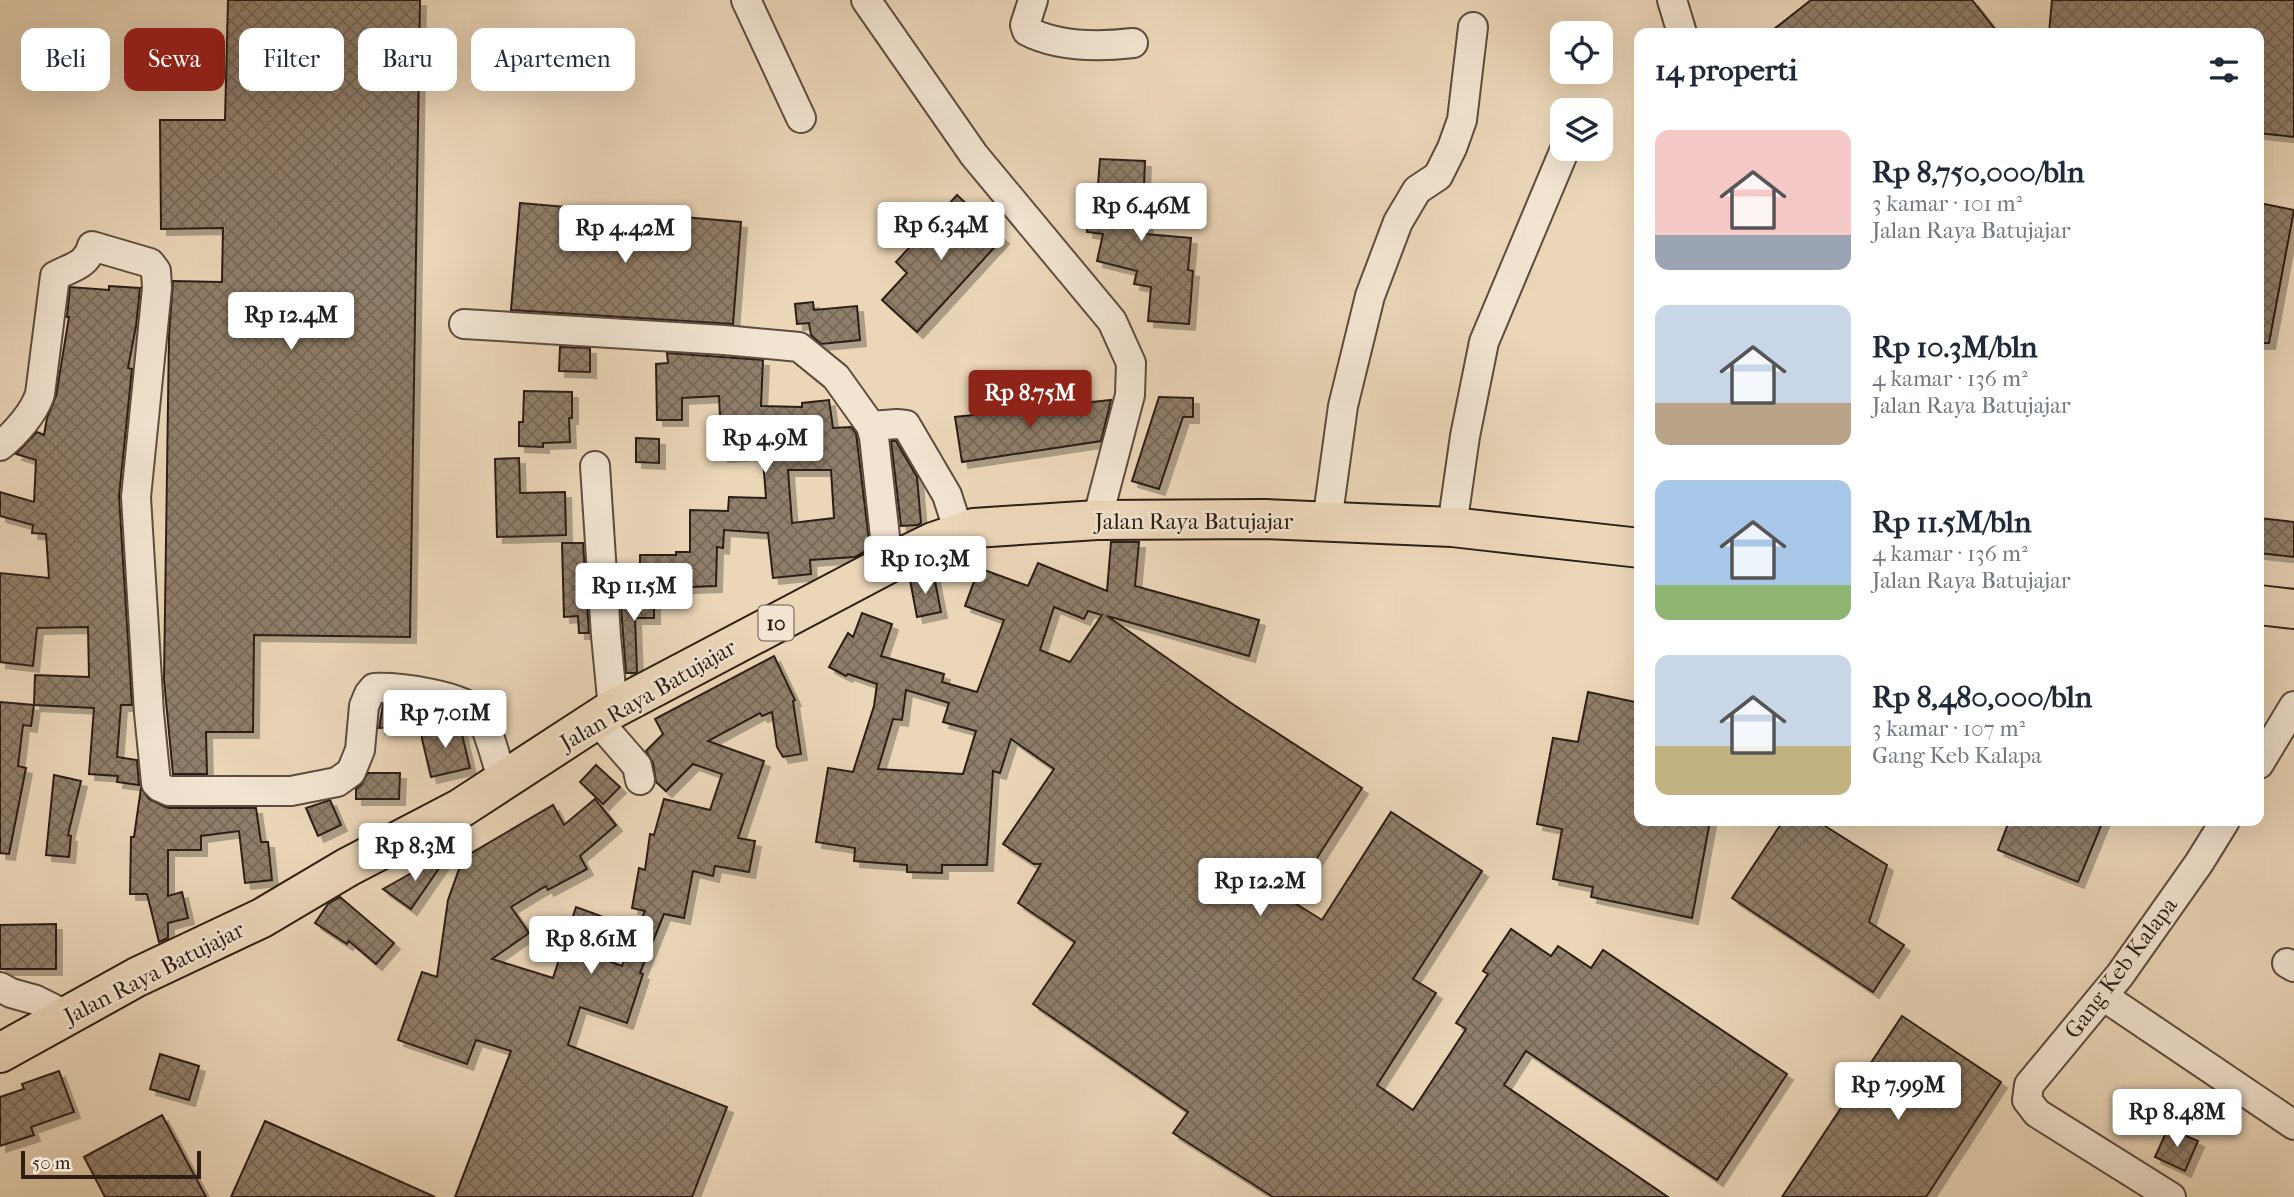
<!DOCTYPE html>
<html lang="id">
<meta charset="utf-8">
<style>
:root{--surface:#fff;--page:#f2f2f3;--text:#1f2937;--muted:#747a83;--accent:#8f2418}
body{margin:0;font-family:"IM FELL French Canon",serif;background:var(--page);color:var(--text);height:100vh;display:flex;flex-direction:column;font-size:26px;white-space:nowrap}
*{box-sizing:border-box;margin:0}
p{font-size:23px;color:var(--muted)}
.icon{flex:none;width:38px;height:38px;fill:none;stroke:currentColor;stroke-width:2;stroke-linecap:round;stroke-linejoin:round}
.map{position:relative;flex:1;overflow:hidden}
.sheet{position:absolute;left:1634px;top:28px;width:630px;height:798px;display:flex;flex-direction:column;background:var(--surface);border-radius:14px;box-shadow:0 7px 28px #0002}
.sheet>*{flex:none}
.hud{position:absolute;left:21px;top:28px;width:665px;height:63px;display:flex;gap:14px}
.tools{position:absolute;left:1550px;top:21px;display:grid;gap:14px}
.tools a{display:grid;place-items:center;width:63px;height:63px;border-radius:14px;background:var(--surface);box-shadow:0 7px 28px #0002;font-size:35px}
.scale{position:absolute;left:21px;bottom:18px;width:180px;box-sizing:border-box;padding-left:7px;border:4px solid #2e1e15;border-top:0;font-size:19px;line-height:24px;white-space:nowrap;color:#2e1e15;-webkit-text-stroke:5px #f2e4d1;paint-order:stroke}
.price{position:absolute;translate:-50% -60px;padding:0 16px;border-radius:7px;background:#fff;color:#222;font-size:23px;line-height:46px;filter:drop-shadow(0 2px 4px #0008)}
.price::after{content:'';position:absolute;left:50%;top:42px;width:21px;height:16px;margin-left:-10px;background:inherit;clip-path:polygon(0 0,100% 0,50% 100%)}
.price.active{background:var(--accent);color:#fff}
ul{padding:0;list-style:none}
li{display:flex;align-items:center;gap:21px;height:175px;padding:0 21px}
li span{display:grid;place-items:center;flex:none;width:196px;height:140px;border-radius:14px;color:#555}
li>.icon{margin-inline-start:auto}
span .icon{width:84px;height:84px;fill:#fffc;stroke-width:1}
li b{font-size:30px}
h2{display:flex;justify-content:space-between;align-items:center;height:84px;padding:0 21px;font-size:30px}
.tag{padding:0 24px;border-radius:14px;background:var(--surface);box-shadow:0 7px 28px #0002;font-size:24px;line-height:63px}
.tag.active{background:var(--accent);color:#fff}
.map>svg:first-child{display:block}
</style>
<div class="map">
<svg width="2294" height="1197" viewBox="0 0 2294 1197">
<defs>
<pattern id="building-cross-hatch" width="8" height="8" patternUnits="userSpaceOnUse" patternTransform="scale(1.75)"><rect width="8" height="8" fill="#907e6a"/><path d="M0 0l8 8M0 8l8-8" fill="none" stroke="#766756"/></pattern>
<filter id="shadow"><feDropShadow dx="6" dy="6" stdDeviation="0" flood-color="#0004"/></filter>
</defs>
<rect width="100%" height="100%" fill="#ebd6b8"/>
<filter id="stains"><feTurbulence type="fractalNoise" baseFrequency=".00286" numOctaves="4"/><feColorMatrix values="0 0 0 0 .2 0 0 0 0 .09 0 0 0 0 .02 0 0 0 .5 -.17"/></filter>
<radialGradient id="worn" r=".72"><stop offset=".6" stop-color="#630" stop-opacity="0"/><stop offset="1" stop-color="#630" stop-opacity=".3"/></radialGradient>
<g fill="url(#building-cross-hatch)" stroke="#2e1e15" stroke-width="2" fill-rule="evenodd" filter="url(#shadow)">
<polygon points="228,0 420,0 410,637 254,635 253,732 206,732 207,774 173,774 164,680 169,335 173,281 222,282 223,228 161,229 160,120 225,120"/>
<polygon points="1811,0 1972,0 1998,33 1769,33"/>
<polygon points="2052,0 2294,0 2294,137 2259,133 2259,33 2049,33"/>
<polygon points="1100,159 1145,161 1144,185 1139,185 1137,221 1147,222 1146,234 1191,238 1188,270 1193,271 1189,324 1148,321 1151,287 1134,284 1137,271 1097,261 1103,234 1087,232 1089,209 1096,210"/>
<polygon points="957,195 1003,238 917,332 882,300 907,273 896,262"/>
<polygon points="520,203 741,222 733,324 511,310"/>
<polygon points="2259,203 2294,210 2269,343 2259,343"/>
<polygon points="109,286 140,288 136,326 128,368 132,369 119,496 132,705 121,705 117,757 137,760 139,785 117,782 118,776 89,774 94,708 34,705 35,675 89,677 88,627 37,628 33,666 0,662 0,573 49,578 46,534 32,533 33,525 0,516 0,492 34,502 36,460 16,454 37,432 44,435 47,418 56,396 69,317 67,317 70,287 109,290"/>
<polygon points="813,302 814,310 857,306 860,340 821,344 811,335 809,323 797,324 795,304"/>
<polygon points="560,347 590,348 590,372 559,371"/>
<path d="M667,353L763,360L761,406L802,407V403L829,400L833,428L851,427L856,433L870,549L855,557L810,560L811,574L773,578L768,533L724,530L723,548L717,547L716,586L640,589V555H676V552H690V510L728,511L729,497L766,498L763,459H760V454L722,456L719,396L682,398V420H657L656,364L668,363ZM788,470H831L834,518L792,523Z"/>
<polygon points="524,391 572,392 572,418 569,418 570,442 543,443 543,447 519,446 519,422 523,422"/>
<polygon points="1159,397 1193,398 1193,417 1183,417 1159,489 1132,481"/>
<polygon points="1111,400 1101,441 962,462 955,417"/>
<polygon points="636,438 659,439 659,463 636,462"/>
<polygon points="891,441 896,441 917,477 921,523 918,525 901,526"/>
<polygon points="519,458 520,493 565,492 566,535 497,537 495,459"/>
<polygon points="2259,518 2294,522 2294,557 2259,553"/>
<path d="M1111,542H1139L1135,586L1259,620L1249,656L1107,616L1234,705L1362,788L1290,900L1322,920L1391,812L1482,871L1413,979L1436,993L1377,1085L1413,1110L1466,1029L1456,1023L1488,974L1483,971L1511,929L1551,956L1558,946L1591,968L1603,950L1787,1074L1717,1180L1526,1051L1504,1085L1668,1197H1273L1173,1133L1188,1112L1033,1004L1075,942L1018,903L1041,864H1034L1003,844L1054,769L1011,739L1000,773L993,771L987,865H942V873L907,872V865L854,861L855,848L816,842L828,768L853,772L874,706L877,684L848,674L846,676L829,667L848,633L853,637L862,613L892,624L881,656L944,674L942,682L977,692L1004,620L965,606L979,568L1028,586L1038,563L1107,591ZM1054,607L1084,619L1088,611L1102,615L1070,662L1040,650ZM906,690L949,703L943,722L976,731L963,774L878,769L893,719L902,720Z"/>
<polygon points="562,543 583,543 589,633 579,633 578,616 564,617"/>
<polygon points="934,576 941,612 917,617 910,580"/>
<polygon points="620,593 654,593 654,618 635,618 637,672 635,673 626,673"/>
<polygon points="774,656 795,700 793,701 801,754 783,757 777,747 772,712 762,716 760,713 708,741 764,761 738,838 755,841 749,872 715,866 713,876 693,871 684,918 664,914 640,973 643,974 627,1023 580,1007 568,1045 727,1107 692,1197 455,1197 511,1051 476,1040 467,1064 398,1040 422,972 437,977 448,900 463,858 553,805 564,825 595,799 616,825 580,856 587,869 548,890 546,886 511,907 529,933 492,959 553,978 576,907 601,916 589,954 622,966 645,911 632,908 639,868 645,870 650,834 654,835 664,799 710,810 722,774 693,764 666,791 656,782 653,763 646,751 663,734 655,719"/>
<polygon points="1588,692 1640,703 1640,821 1710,821 1692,918 1591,897 1593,887 1553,879 1562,829 1537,824 1553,738 1578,742"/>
<polygon points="0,702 34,705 31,726 23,725 18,766 26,768 9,854 0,853"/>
<polygon points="383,705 397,706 397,727 379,728"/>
<polygon points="459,722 470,768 431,777 422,739 422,731"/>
<polygon points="596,765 620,787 603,804 580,782"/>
<polygon points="368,773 400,773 399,799 356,799 356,789 361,785"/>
<polygon points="54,775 81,781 68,835 71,836 69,857 46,855"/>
<polygon points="141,788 149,799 168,808 256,808 261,842 268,842 272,880 245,883 239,831 201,836 201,850 168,850 168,896 182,892 188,918 168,923 168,938 159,942 147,894 130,894 131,837 134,837"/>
<polygon points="330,800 341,825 318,836 306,808"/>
<polygon points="1783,821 1817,821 1887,865 1869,922 1904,945 1873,992 1732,898"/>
<polygon points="2009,821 2103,821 2078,882 1998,850"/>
<polygon points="451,851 411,909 383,889"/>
<polygon points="340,897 394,943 376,964 349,941 347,944 315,923 328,904"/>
<polygon points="56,924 56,969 0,969 0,925"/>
<polygon points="1902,1016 2001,1082 1926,1197 1782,1197"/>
<polygon points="160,1054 199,1066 189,1100 150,1089"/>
<polygon points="59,1071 74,1112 31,1127 34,1135 0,1146 0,1097 24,1089 22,1084"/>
<polygon points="162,1115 206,1197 105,1197 84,1157"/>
<polygon points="265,1121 435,1197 231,1197"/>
<polygon points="2168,1128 2198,1141 2185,1171 2155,1157"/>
</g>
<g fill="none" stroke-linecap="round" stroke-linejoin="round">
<g stroke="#5d4c3e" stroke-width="32">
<g id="minor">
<polyline points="746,0 801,118"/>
<polyline points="866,0 974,155 1112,321 1131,363 1130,395 1097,520"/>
<path d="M1033,0L1025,25L1027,31C1058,47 1099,47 1133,43"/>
<polyline points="1672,0 1682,33"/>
<polyline points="464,324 724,340 799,347 836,377 871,426 874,437 888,564"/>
<polyline points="871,426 897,424 906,425 947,495 959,532"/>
<path d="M0,446C15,434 34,413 40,394L55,276C71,267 87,266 92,246L150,263L156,271L157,288L136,497L149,713L156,783L160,787L169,791H291L337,782L351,772L360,750L364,706L369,694L374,688C398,687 464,695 479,714C489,728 497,764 503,782"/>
<polyline points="595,466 606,636 613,709"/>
<polyline points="1327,522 1343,406 1370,296 1398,222 1417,190 1438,176 1452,148 1462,120 1473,27"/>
<polyline points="1452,527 1465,436 1484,342 1565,149"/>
<polyline points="597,720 637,766 640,780"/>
<polyline points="2259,764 2294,706"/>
<polyline points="2287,963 2294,967"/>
<polyline points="0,987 11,993 36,1000 68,1016"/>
<polyline points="2103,996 2294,1125"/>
<polyline points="2171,1197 2037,1113 2027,1100 2029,1085 2120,975 2199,863 2225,821"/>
</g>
</g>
<g stroke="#2e1e15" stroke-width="42">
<g id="trunk">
<polyline points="2259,605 2294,609"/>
<polyline points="0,1053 137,977 262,918 348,867 461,808 613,709 888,564 933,542 974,528 1097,520 1265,519 1452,527 1640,548"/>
</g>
</g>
<use href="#minor" stroke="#f2e4d1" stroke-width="28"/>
<use href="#trunk" stroke="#ebd6b8" stroke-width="38"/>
</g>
<g text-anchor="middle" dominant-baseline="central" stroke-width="5" stroke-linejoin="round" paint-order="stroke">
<rect fill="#f2e4d1" stroke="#69594d" stroke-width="2" x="758.5" y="605.5" width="35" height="35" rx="5"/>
<g font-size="21" font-weight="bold" fill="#2e1e15">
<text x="776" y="623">10</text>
</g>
<g font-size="23" fill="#2e1e15" stroke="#f2e4d1">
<text x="1194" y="521">Jalan Raya Batujajar</text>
<text transform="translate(648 695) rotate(-30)">Jalan Raya Batujajar</text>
<text transform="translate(2121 968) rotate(-53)">Gang Keb Kalapa</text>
<text transform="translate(154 973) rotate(-27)">Jalan Raya Batujajar</text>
</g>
</g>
<rect width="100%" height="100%" filter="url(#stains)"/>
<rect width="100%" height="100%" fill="url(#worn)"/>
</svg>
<div class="tools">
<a><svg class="icon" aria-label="locate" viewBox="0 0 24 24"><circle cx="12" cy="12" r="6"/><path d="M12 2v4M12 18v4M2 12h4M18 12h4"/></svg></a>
<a><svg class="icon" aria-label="layers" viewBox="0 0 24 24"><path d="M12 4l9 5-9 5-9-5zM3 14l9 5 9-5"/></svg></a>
</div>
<div class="scale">50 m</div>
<b class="price" style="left:1141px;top:243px">Rp 6.46M</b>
<b class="price" style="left:941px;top:262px">Rp 6.34M</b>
<b class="price" style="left:625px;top:265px">Rp 4.42M</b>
<b class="price" style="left:291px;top:352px">Rp 12.4M</b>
<b class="price active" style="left:1030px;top:430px">Rp 8.75M</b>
<b class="price" style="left:765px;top:475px">Rp 4.9M</b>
<b class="price" style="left:925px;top:596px">Rp 10.3M</b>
<b class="price" style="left:634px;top:623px">Rp 11.5M</b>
<b class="price" style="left:445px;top:750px">Rp 7.01M</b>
<b class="price" style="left:415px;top:883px">Rp 8.3M</b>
<b class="price" style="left:1260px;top:918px">Rp 12.2M</b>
<b class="price" style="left:591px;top:976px">Rp 8.61M</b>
<b class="price" style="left:1898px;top:1122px">Rp 7.99M</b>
<b class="price" style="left:2177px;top:1149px">Rp 8.48M</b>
<div class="hud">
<a class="tag">Beli</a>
<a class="tag active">Sewa</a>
<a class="tag">Filter</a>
<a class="tag">Baru</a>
<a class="tag">Apartemen</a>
</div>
<section class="sheet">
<h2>14 properti<svg class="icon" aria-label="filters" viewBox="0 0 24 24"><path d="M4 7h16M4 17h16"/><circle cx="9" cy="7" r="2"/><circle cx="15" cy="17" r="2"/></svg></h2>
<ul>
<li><span style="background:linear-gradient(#f6c9c9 75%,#9aa5b1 0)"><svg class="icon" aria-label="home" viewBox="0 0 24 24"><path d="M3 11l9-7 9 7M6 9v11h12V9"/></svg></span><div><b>Rp 8,750,000/bln</b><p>3 kamar · 101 m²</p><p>Jalan Raya Batujajar</p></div></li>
<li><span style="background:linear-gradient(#c9d6e8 70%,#b9a48a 0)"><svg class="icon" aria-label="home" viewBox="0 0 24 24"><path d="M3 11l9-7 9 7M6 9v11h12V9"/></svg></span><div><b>Rp 10.3M/bln</b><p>4 kamar · 136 m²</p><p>Jalan Raya Batujajar</p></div></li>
<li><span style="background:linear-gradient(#a9c7e8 75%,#8fb573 0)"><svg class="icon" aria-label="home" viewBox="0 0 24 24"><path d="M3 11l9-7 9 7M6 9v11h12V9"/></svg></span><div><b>Rp 11.5M/bln</b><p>4 kamar · 136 m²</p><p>Jalan Raya Batujajar</p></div></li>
<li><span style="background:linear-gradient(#c9d6e8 65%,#c2b280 0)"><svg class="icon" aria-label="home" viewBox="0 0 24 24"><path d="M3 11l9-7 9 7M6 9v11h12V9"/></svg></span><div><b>Rp 8,480,000/bln</b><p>3 kamar · 107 m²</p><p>Gang Keb Kalapa</p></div></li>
</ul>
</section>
</div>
